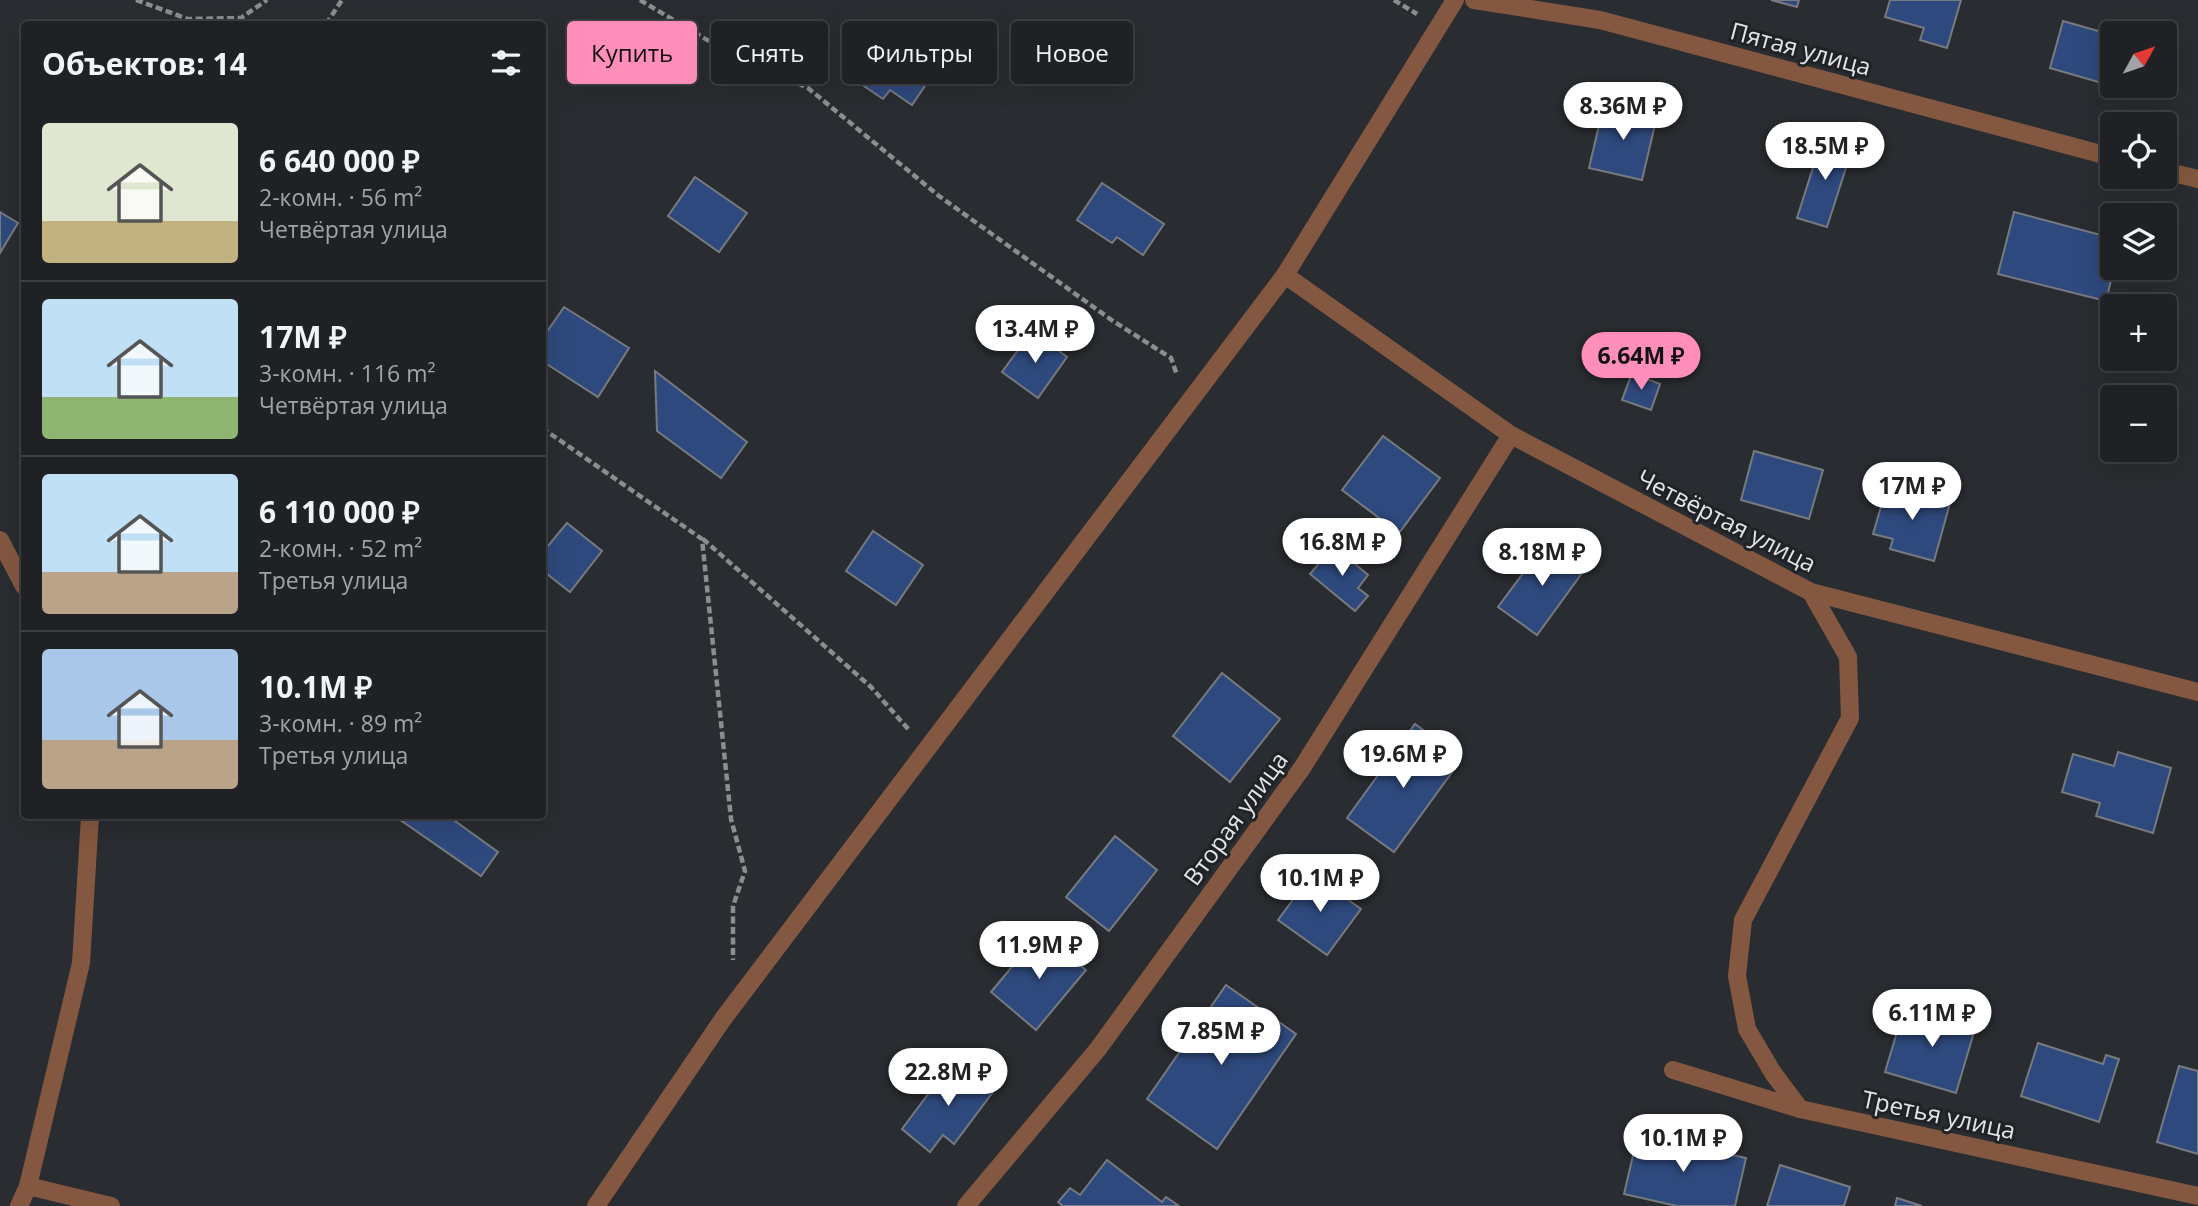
<!DOCTYPE html>
<html lang="ru">
<meta charset="utf-8">
<style>
:root{--surface:#1f2124;--page:#27292c;--text:#f1f3f6;--muted:#a1a3a6;--line:#3c3e41;--accent:#ff8ebb}
body{margin:0;font-family:"Open Sans",sans-serif;background:var(--page);color:var(--text);height:100vh;display:flex;flex-direction:column;font-size:26px;white-space:nowrap}
*{box-sizing:border-box;margin:0}
p{font-size:23px;color:var(--muted)}
.icon{flex:none;width:38px;height:38px;fill:none;stroke:currentColor;stroke-width:2;stroke-linecap:round;stroke-linejoin:round}
.map{position:relative;flex:1;overflow:hidden}
.details{position:absolute;left:21px;top:21px;width:525px;height:798px;display:flex;flex-direction:column;background:var(--surface);border-radius:7px;box-shadow:0 7px 28px #0002,0 0 0 2px var(--line)}
.details>*{flex:none}
.banner{position:absolute;left:567px;top:21px;width:665px;height:63px;display:flex;gap:14px}
.needle{width:46px;rotate:50deg}
.buttons{position:absolute;left:2100px;top:21px;display:grid;gap:14px}
.buttons a{display:grid;place-items:center;width:77px;height:77px;border-radius:7px;background:var(--surface);box-shadow:0 7px 28px #0002,0 0 0 2px var(--line);font-size:35px}
.price{position:absolute;translate:-50% -60px;padding:0 16px;border-radius:24px;background:#fff;color:#222;font-size:23px;line-height:46px;filter:drop-shadow(0 2px 4px #0008)}
.price::after{content:'';position:absolute;left:50%;top:42px;width:21px;height:16px;margin-left:-10px;background:inherit;clip-path:polygon(0 0,100% 0,50% 100%)}
.price.current{background:var(--accent);color:#111}
ul{padding:0;list-style:none}
li{display:flex;align-items:center;gap:21px;height:175px;padding:0 21px}
li+li{border-top:2px solid var(--line)}
li span{display:grid;place-items:center;flex:none;width:196px;height:140px;border-radius:7px;color:#555}
li>.icon{margin-inline-start:auto}
span .icon{width:84px;height:84px;fill:#fffc;stroke-width:1}
li b{font-size:30px}
h2{display:flex;justify-content:space-between;align-items:center;height:84px;padding:0 21px;font-size:30px}
.pill{padding:0 24px;border-radius:7px;background:var(--surface);box-shadow:0 7px 28px #0002,0 0 0 2px var(--line);font-size:24px;line-height:63px}
.pill.current{background:var(--accent);color:#111}
.map>svg:first-child{display:block}
</style>
<div class="map">
<svg width="2198" height="1206" viewBox="0 0 2198 1206">
<rect width="100%" height="100%" fill="#292c30"/>
<g fill="#2e497d" stroke="#777a7e" stroke-width="2">
<polygon points="1771,0 1799,0 1797,7"/>
<polygon points="1890,0 1961,0 1947,48 1920,40 1924,28 1885,17"/>
<polygon points="2063,21 2112,35 2112,86 2050,68"/>
<polygon points="875,25 937,68 912,105 890,90 883,99 858,82 865,72 850,62"/>
<polygon points="2165,50 2172,52 2165,79"/>
<polygon points="2112,86 2163,86 2159,99"/>
<polygon points="1604,104 1657,116 1642,180 1589,168"/>
<polygon points="1823,136 1853,146 1827,227 1797,218"/>
<polygon points="695,177 747,213 719,252 668,216"/>
<polygon points="1102,183 1164,224 1143,255 1117,237 1112,243 1077,220"/>
<polygon points="0,212 18,223 0,253"/>
<polygon points="2014,212 2112,238 2112,268 2114,268 2106,301 1998,274"/>
<polygon points="564,307 629,348 598,397 542,361 542,339"/>
<polygon points="1032,331 1067,357 1038,398 1002,372"/>
<polygon points="655,371 747,442 721,478 657,431"/>
<polygon points="1632,373 1660,384 1651,410 1622,400"/>
<polygon points="1383,436 1440,478 1399,533 1342,490"/>
<polygon points="1754,451 1823,470 1809,519 1741,500"/>
<polygon points="1887,486 1950,503 1934,561 1890,549 1893,539 1873,534"/>
<polygon points="567,523 602,551 570,592 542,570 542,553"/>
<polygon points="873,531 923,565 896,605 846,571"/>
<polygon points="1547,541 1585,569 1537,635 1498,607"/>
<polygon points="1334,546 1368,575 1358,588 1368,596 1355,611 1310,574"/>
<polygon points="1222,673 1280,719 1230,782 1173,736"/>
<polygon points="1415,724 1426,732 1421,738 1458,764 1394,852 1347,818"/>
<polygon points="2118,752 2171,768 2153,833 2096,816 2100,803 2062,792 2073,754 2114,766"/>
<polygon points="402,816 448,816 498,852 481,876 399,819"/>
<polygon points="1115,836 1157,870 1109,931 1066,897"/>
<polygon points="1312,874 1361,909 1327,955 1278,920"/>
<polygon points="1041,932 1086,970 1036,1030 991,992"/>
<polygon points="1226,985 1296,1034 1217,1149 1147,1099"/>
<polygon points="1924,1006 1977,1022 1956,1093 1885,1072 1901,1019 1919,1024"/>
<polygon points="2038,1043 2103,1064 2106,1055 2119,1059 2099,1122 2021,1096"/>
<polygon points="953,1061 993,1092 954,1144 943,1135 930,1152 902,1129"/>
<polygon points="2179,1066 2198,1071 2198,1154 2157,1142"/>
<polygon points="1638,1134 1746,1158 1735,1206 1677,1206 1624,1194"/>
<polygon points="1107,1160 1162,1202 1166,1197 1179,1206 1063,1206 1058,1202 1070,1188 1080,1195"/>
<polygon points="1780,1165 1850,1187 1844,1206 1767,1206"/>
<polygon points="1897,1198 1922,1206 1895,1206"/>
</g>
<g fill="none" stroke-linecap="round" stroke-linejoin="round">
<g stroke="#8b8e91" stroke-width="4.5" stroke-dasharray="7 3.5" stroke-linecap="butt">
<polyline points="136,0 188,19 241,18 267,0"/>
<polyline points="640,0 714,44 808,88 939,196 1113,321 1171,358 1177,375"/>
<polyline points="1394,0 1417,14"/>
<polyline points="326,24 342,0"/>
<polyline points="542,428 702,539 731,819 745,871 733,906 733,960"/>
<polyline points="703,539 871,687 909,730"/>
</g>
<g stroke="#845840" stroke-width="18">
<polyline points="1474,0 1600,20 2112,157"/>
<polyline points="2165,171 2198,179"/>
<polyline points="1285,275 1511,435 1811,592 2198,692"/>
<polyline points="0,540 24,586"/>
<polyline points="1673,1070 1800,1109 2198,1196"/>
<polyline points="1800,1109 1773,1073 1747,1029 1737,976 1743,920 1850,718 1848,657 1811,592"/>
<polyline points="28,1186 111,1206"/>
<polyline points="19,1206 28,1186 81,963 90,816"/>
<polyline points="596,1206 723,1019 1285,275 1455,0"/>
<polyline points="966,1206 1098,1049 1302,768 1511,435"/>
</g>
</g>
<g text-anchor="middle" dominant-baseline="central" stroke-width="6" stroke-linejoin="round" paint-order="stroke">
<g font-size="24" fill="#e3e5e8" stroke="#202226">
<text transform="translate(1801 48) rotate(15)">Пятая улица</text>
<text transform="translate(1727 520) rotate(27)">Четвёртая улица</text>
<text transform="translate(1235 818) rotate(-54)">Вторая улица</text>
<text transform="translate(1939 1114) rotate(12)">Третья улица</text>
</g>
</g>
</svg>
<div class="buttons">
<a><svg class="needle" viewBox="-14 -14 28 28"><path d="M0-13l5 13h-10z" fill="#e53935"/><path d="M0 13l5-13h-10z" fill="#a1a3a6"/></svg></a>
<a><svg class="icon" aria-label="locate" viewBox="0 0 24 24"><circle cx="12" cy="12" r="6"/><path d="M12 2v4M12 18v4M2 12h4M18 12h4"/></svg></a>
<a><svg class="icon" aria-label="layers" viewBox="0 0 24 24"><path d="M12 4l9 5-9 5-9-5zM3 14l9 5 9-5"/></svg></a>
<a>+</a>
<a>−</a>
</div>
<b class="price" style="left:1623px;top:142px">8.36M ₽</b>
<b class="price" style="left:1825px;top:182px">18.5M ₽</b>
<b class="price" style="left:1035px;top:365px">13.4M ₽</b>
<b class="price current" style="left:1641px;top:392px">6.64M ₽</b>
<b class="price" style="left:1912px;top:522px">17M ₽</b>
<b class="price" style="left:1342px;top:578px">16.8M ₽</b>
<b class="price" style="left:1542px;top:588px">8.18M ₽</b>
<b class="price" style="left:1403px;top:790px">19.6M ₽</b>
<b class="price" style="left:1320px;top:914px">10.1M ₽</b>
<b class="price" style="left:1039px;top:981px">11.9M ₽</b>
<b class="price" style="left:1932px;top:1049px">6.11M ₽</b>
<b class="price" style="left:1221px;top:1067px">7.85M ₽</b>
<b class="price" style="left:948px;top:1108px">22.8M ₽</b>
<b class="price" style="left:1683px;top:1174px">10.1M ₽</b>
<div class="banner">
<a class="pill current">Купить</a>
<a class="pill">Снять</a>
<a class="pill">Фильтры</a>
<a class="pill">Новое</a>
</div>
<section class="details">
<h2>Объектов: 14<svg class="icon" aria-label="filters" viewBox="0 0 24 24"><path d="M4 7h16M4 17h16"/><circle cx="9" cy="7" r="2"/><circle cx="15" cy="17" r="2"/></svg></h2>
<ul>
<li><span style="background:linear-gradient(#dfe7d0 70%,#c2b280 0)"><svg class="icon" aria-label="home" viewBox="0 0 24 24"><path d="M3 11l9-7 9 7M6 9v11h12V9"/></svg></span><div><b>6 640 000 ₽</b><p>2-комн. · 56 m²</p><p>Четвёртая улица</p></div></li>
<li><span style="background:linear-gradient(#bfe0f5 70%,#8fb573 0)"><svg class="icon" aria-label="home" viewBox="0 0 24 24"><path d="M3 11l9-7 9 7M6 9v11h12V9"/></svg></span><div><b>17M ₽</b><p>3-комн. · 116 m²</p><p>Четвёртая улица</p></div></li>
<li><span style="background:linear-gradient(#bfe0f5 70%,#b9a48a 0)"><svg class="icon" aria-label="home" viewBox="0 0 24 24"><path d="M3 11l9-7 9 7M6 9v11h12V9"/></svg></span><div><b>6 110 000 ₽</b><p>2-комн. · 52 m²</p><p>Третья улица</p></div></li>
<li><span style="background:linear-gradient(#a9c7e8 65%,#b9a48a 0)"><svg class="icon" aria-label="home" viewBox="0 0 24 24"><path d="M3 11l9-7 9 7M6 9v11h12V9"/></svg></span><div><b>10.1M ₽</b><p>3-комн. · 89 m²</p><p>Третья улица</p></div></li>
</ul>
</section>
</div>
